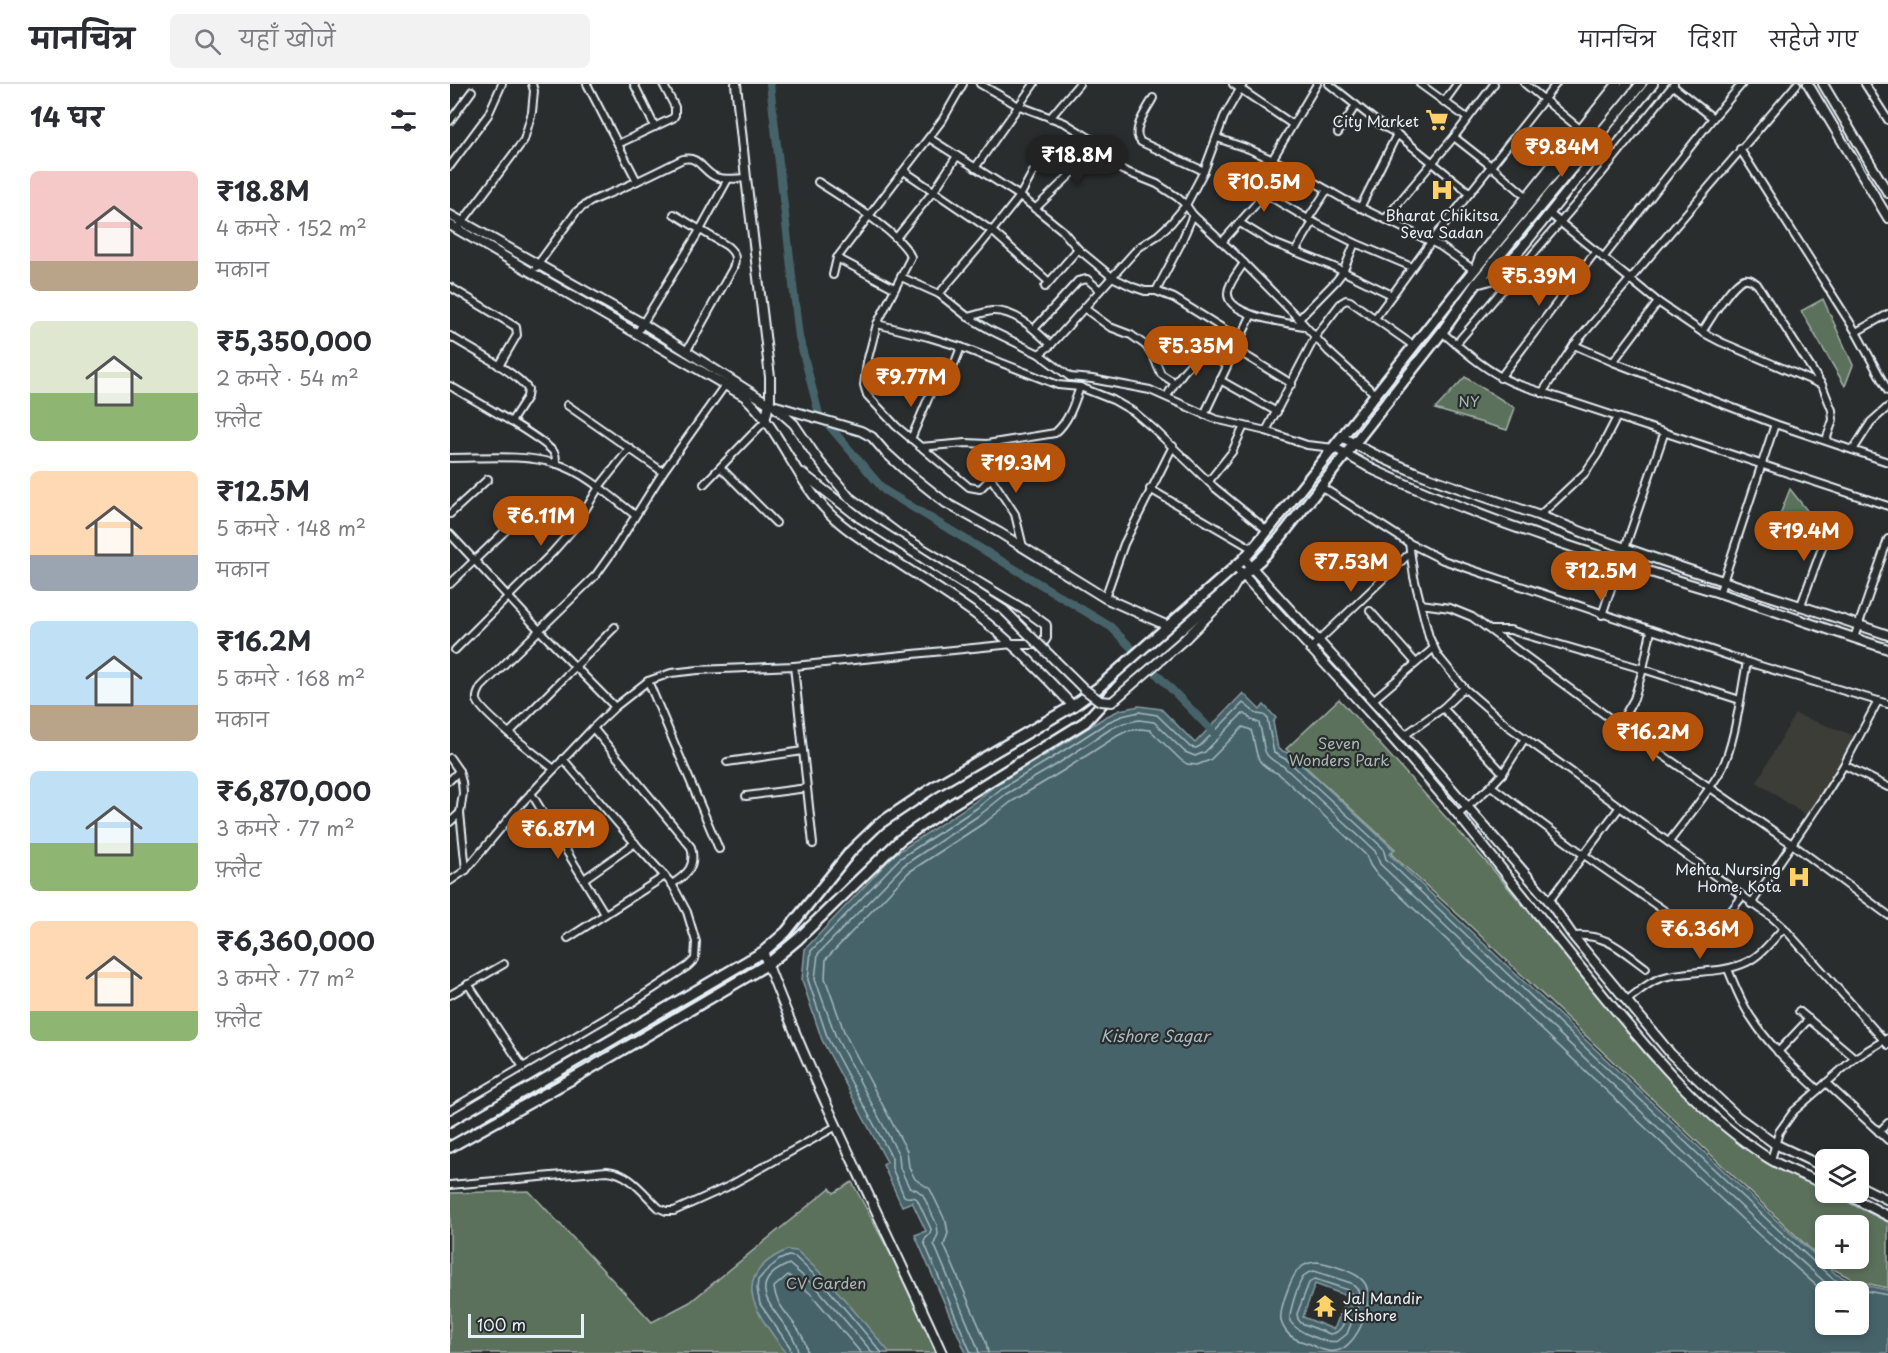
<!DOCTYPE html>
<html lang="hi">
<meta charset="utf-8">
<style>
:root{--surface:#fff;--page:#f2f2f3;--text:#2b2b33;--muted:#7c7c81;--line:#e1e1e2;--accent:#b45309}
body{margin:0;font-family:"Playpen Sans","Playpen Sans Deva",sans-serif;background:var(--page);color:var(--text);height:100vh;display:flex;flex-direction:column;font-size:22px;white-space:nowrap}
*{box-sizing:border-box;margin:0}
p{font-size:20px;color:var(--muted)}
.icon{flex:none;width:33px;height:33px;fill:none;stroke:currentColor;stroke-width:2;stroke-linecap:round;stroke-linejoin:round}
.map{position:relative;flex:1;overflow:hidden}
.side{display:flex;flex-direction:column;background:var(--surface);width:450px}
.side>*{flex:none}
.tools{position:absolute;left:1365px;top:1065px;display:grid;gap:12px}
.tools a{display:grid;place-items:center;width:54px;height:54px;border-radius:9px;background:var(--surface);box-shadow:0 3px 9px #0003;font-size:30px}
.scale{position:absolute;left:18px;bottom:15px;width:116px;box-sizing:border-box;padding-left:6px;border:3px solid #e8f1f8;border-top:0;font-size:16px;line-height:21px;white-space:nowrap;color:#e8f1f8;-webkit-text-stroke:4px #2a2d2e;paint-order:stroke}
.price{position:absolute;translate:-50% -51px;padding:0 14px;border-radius:21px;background:var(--accent);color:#fff;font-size:20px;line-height:39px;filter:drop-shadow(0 2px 3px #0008)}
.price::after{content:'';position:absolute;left:50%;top:36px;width:18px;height:14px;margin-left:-9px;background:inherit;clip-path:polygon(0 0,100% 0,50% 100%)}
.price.current{background:#222;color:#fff}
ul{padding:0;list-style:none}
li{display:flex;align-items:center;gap:18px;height:150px;padding:0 30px}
li span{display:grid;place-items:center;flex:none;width:168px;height:120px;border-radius:9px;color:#555}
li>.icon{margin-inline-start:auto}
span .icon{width:72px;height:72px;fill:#fffc;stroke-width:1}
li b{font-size:26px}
h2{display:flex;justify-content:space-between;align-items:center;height:72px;padding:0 30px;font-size:26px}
header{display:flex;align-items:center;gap:36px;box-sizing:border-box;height:84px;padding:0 30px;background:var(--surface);border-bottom:2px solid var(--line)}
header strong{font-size:28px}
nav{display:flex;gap:33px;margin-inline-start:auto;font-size:21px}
.search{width:420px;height:54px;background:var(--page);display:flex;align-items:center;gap:15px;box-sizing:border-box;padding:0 21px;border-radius:9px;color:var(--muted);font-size:22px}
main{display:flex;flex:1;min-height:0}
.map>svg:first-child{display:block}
</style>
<header>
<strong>मानचित्र</strong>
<div class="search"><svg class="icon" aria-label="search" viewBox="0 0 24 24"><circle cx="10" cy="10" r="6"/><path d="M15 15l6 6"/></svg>यहाँ खोजें</div>
<nav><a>मानचित्र</a><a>दिशा</a><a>सहेजे गए</a></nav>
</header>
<main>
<section class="side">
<h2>14 घर<svg class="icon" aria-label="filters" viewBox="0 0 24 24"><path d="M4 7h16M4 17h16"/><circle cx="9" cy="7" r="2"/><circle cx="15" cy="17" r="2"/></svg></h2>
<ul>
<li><span style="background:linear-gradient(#f6c9c9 75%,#b9a48a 0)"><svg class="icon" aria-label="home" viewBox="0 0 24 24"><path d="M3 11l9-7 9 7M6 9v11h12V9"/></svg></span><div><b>₹18.8M</b><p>4 कमरे · 152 m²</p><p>मकान</p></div></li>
<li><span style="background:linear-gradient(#dfe7d0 60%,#8fb573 0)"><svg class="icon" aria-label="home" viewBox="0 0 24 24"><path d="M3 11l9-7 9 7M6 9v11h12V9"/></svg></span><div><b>₹5,350,000</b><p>2 कमरे · 54 m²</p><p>फ़्लैट</p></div></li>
<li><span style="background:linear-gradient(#ffd9b3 70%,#9aa5b1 0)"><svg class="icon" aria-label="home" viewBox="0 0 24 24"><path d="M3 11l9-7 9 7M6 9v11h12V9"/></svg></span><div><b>₹12.5M</b><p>5 कमरे · 148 m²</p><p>मकान</p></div></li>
<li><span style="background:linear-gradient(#bfe0f5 70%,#b9a48a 0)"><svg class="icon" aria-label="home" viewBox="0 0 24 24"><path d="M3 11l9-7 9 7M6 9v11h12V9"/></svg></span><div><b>₹16.2M</b><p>5 कमरे · 168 m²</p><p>मकान</p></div></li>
<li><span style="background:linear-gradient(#bfe0f5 60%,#8fb573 0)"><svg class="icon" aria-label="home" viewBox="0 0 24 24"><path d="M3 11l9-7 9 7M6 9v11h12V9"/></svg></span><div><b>₹6,870,000</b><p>3 कमरे · 77 m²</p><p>फ़्लैट</p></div></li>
<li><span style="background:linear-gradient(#ffd9b3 75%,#8fb573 0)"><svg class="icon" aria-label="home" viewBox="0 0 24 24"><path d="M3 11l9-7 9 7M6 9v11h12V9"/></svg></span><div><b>₹6,360,000</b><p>3 कमरे · 77 m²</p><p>फ़्लैट</p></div></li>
</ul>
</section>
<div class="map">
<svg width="1438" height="1269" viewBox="0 0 1438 1269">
<rect width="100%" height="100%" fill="#2a2d2e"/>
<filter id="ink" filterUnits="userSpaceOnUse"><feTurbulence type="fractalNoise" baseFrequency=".0167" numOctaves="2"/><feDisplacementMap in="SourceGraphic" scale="12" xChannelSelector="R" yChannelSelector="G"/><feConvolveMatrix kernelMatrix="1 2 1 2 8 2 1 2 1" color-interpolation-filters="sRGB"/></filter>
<g filter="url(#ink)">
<polygon fill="#3d3c38" points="1345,630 1408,653 1358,733 1307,698"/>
<g fill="#5c715c" stroke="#a2b1aa" stroke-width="1.5" fill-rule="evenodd">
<polygon points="1373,215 1403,281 1395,302 1351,227"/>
<polygon points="1015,293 1065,324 1057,346 985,325"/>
<polygon points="1340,405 1363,434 1344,457 1323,448"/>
<path d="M889,615L1039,781L1168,933L1196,971L1242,1017L1280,1051L1318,1079L1438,1138V1204L1406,1197L1379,1183L1013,835L941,770L945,765L836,665ZM1376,1142H1408V1174H1376Z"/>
<polygon points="402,1098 463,1212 487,1269 0,1269 0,1109 79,1107 202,1238 240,1218 380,1104 384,1109"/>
</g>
<g fill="#46646a" stroke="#879ca3" stroke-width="1.5" fill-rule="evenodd">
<path d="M793,609L810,626L814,621L826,634L823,638L828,665L840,670L944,766L939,770L1325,1135L1386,1190L1404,1199L1438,1206V1269H516L465,1151L476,1147L462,1118L452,1122L433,1081L437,1078L372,956L352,896L355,865L445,770L523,719L548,699L599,669L655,633L670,626L689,622L711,625L745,659ZM865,1200L897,1212L885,1243L883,1245L853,1233ZM1376,1208H1408V1240H1376Z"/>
<path d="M337,1166L347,1167L377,1195L440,1269H336C308,1230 275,1194 337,1166Z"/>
</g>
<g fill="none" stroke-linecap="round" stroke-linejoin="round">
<g stroke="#a7b9bf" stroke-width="1.5">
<path d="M868,1178C880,1180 907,1188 914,1198C927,1215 907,1264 886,1267C877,1269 868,1264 860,1260C851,1257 841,1255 836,1247C832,1242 830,1236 831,1230C832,1219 842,1190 850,1184C856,1179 861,1178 868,1178Z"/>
<path d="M864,1187L901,1199L908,1206L910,1217L897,1250L888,1257C876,1260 846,1248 840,1237C839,1228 848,1198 855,1191C858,1188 860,1188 864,1187Z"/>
<path d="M865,1195L898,1206L903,1211V1216C898,1227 894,1250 880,1250L851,1239L848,1235L847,1230L859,1199Z"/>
<polyline points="341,1269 340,1263 310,1220 307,1205 308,1196 316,1187 329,1176 338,1172 345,1173 373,1199 432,1269"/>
<path d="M348,1269C347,1238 280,1205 339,1180L367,1204L423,1269"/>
<path d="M357,1269C356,1243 326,1228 324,1203L338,1191L361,1210L411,1269"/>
<path d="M521,1269L474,1158L475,1155L480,1150L481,1145L467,1115C463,1111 458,1115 454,1112L442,1084V1074L378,955L358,896L361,867L449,775L527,724L552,704L602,674L658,638L672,632L689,628L707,631L740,663L746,664L750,662L793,619L807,630L814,631L817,634L824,669L837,676L933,764L936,775L1321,1139L1383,1195L1402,1204L1438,1211"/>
<path d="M529,1269L527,1262L484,1160L488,1150L487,1141L473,1111L467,1106L459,1103L450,1084L449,1071L386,953L365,895L368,870L454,781L531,730L556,710L606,681L662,644L674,639L689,636L704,638L735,668L745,672L755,668L792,630H795L802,636L809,639C817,663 807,670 833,682L925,767L930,780L1315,1145L1377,1200L1391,1208"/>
<path d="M538,1269L536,1258L494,1161L498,1149L496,1138L480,1105L465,1095L459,1083L457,1067L395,950L375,894L376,875L459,788L537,737L561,718L611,688L667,652L677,647L690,645L700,646L731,676L737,680L747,681L760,676L793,643L801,646C809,670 801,678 829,690L916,771L920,781L925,788L1309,1151L1376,1210"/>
</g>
<polyline stroke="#46646a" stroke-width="8" points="320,0 349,253 369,330 434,406 661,543 766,651"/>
<g stroke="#e8f1f8" stroke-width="10">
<g id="minor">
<polyline points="137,0 187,97"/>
<polyline points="184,0 205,43"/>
<polyline points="530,0 567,21 615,39 651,61 661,76 672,86 707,100 727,113 736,121 743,131 785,170 849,235 878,267 925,310"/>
<polyline points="783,0 842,40"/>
<polyline points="879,0 931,41 947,50 1020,109"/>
<polyline points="970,0 1017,34"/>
<polyline points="1075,0 1130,45"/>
<polyline points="1415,0 1438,36"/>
<polyline points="1223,2 1263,34"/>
<path d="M703,14C697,26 680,47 691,58L754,87"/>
<polyline points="994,18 1007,0"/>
<polyline points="600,34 629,0"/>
<polyline points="0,37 22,7"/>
<polyline points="888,49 906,21"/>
<polyline points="1004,53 1041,82 1076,112"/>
<polyline points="479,54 570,112 612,146 628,165 662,193 683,203 695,207 706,207 724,214 790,255"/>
<polyline points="767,54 799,65 834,81 895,116 990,162 1024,186"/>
<polyline points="168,60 223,34 225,31 225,23 213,0"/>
<polyline points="1290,65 1406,248 1438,307"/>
<polyline points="822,76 867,0"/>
<polyline points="0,82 38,31 52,0"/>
<polyline points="525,84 584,0"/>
<polyline points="454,87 542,147 599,198"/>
<path d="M368,98C391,113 451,149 461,173L427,240L417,278L414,301L417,311L446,342L519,403L530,405L541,394"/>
<polyline points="814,109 863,138 905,159 962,183"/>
<polyline points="910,124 947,50"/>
<polyline points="585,125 651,61"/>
<path d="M224,130L277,162C285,169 287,173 283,184L236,268"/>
<polyline points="1100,130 1208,218 1252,248 1271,258 1372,301"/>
<polyline points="858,135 877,106"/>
<polyline points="935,135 1004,53 1044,0"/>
<polyline points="790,139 821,158 884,183 942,211"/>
<polyline points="7,145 74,56 82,28 84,7 82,0"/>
<polyline points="446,154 486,104 507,72"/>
<polyline points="772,158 806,120 834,81"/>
<polyline points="845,168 863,138"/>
<polyline points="387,174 444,204"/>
<polyline points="1153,174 1263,34 1292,0"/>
<path d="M794,179C789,187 779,198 778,208C775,232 838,239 854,242"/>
<path d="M86,183L126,128C140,116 147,115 163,108C187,98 210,86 233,75C249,71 253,88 266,93C275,96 286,95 296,94"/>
<polyline points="383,191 387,174 493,35 513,0"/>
<polyline points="451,193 489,210 518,233 542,247 589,270 620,293 642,295 700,306 765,335 816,347 857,361 884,364"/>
<polyline points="0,203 66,243 67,251 49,282"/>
<polyline points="595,203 628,165"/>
<polyline points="706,207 730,161 743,131"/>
<polyline points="489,210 530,162 570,112 590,75"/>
<polyline points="634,224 660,243 681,251 695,261 702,269 711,290 725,299"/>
<path d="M518,233C526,231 534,228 542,227C566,226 585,246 601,261"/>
<polyline points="926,233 981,158 1106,0"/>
<polyline points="849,235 886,197 893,188 905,159"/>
<polyline points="427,240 478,253 511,263 608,301 630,303 663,316 684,328 705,346 764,403 818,447"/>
<polyline points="584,245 628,197 637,195 650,206"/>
<path d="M992,248C1014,267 1037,288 1064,299C1188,341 1314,380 1438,422"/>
<path d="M1252,248C1261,235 1280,200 1294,195C1300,194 1303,197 1307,200L1372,301L1382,326L1383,336L1376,356"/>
<polyline points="1406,248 1438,230"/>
<polyline points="187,249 250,146 278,95"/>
<path d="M0,252C20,265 65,287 78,305L77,313L61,338"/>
<polyline points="1006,260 1143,100 1224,0"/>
<polyline points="1124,261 1163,278 1325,340 1438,378"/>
<polyline points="785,265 842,300"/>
<polyline points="589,270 601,261 688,164 708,151 721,139 736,121 754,87 774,33 793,0"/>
<polyline points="417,278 470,299 493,305 497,299 511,263"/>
<polyline points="1163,278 1208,218"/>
<polyline points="1050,294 1146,167"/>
<polyline points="770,296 827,328"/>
<path d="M0,302C19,313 97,356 105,370C106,373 106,377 106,380"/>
<polyline points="1092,309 1124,261 1347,0"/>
<path d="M717,312C724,299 742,273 757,270L777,281"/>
<polyline points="117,321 213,388"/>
<polyline points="754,331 801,232"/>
<polyline points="816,347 865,253 891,219 896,216 900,217 964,262"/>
<polyline points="461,355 483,303"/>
<polyline points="537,360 541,394 565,430 573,463"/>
<path d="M470,363L516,359L537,360L605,349C619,337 624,320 630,303"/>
<polyline points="1403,366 1421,338 1438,323"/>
<path d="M0,374C35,374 74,370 107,380C134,388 163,414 185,431"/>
<polyline points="271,384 326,439"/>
<polyline points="759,397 782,368 794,342"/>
<polyline points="254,400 315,337"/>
<polyline points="870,402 959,459 993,476 1297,578 1438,620"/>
<polyline points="700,405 803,465"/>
<polyline points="0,430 38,395"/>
<polyline points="1089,432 1135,389 1148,370 1167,333"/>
<polyline points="0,450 90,547 165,623"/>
<polyline points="959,459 964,493 979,553 988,572 1014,604 1058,642 1323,834 1334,844 1438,961"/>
<polyline points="0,500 79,424"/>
<polyline points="1269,510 1325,340"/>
<polyline points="655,514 674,460 723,362"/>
<polyline points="971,520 1000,524 1022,533 1169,641 1342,760 1438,831"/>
<polyline points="1351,521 1380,442"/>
<polyline points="920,527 965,578"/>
<polyline points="1152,531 1214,350"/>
<polyline points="1041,546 1060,546 1073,550 1193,585 1290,616"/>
<polyline points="1404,554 1438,455"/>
<polyline points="860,565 959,470"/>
<polyline points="5,566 102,469 125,443 149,403 180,364"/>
<polyline points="344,582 363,760"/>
<polyline points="198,597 269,765"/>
<polyline points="923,616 984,564"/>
<polyline points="993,624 1053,689"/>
<polyline points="1169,641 1184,615 1193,585 1201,547"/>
<path d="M143,644L241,763C246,782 238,790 222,800"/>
<polyline points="59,649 165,543"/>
<polyline points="955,651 993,624 1014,604"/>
<polyline points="0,674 9,687 12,698 13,709 10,729 16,786"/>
<polyline points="277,678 353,667"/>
<polyline points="1394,681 1438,703"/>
<path d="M104,685C90,674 30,629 27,616C26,611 29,607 31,603L146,491L166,463L213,388L275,301"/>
<polyline points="0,696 9,687"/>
<polyline points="1041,702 1134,771 1248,850 1255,852 1265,847 1292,813"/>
<polyline points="81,709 155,830"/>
<polyline points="296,712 357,704"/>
<polyline points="1008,731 1041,702 1053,689 1075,654"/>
<polyline points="0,738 10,729"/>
<path d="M1219,758C1236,735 1256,712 1271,686C1285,661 1291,608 1297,578"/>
<polyline points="134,795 185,759"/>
<polyline points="0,797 16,786 71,720 143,644 165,623 198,597 221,589 248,586 344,582 563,560"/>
<polyline points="1099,817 1169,724"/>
<polyline points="1301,820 1372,716 1394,681 1428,617"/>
<path d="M1123,852C1156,849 1171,866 1196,884"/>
<polyline points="118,854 215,792"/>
<path d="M1278,885C1285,902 1292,921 1303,936C1320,963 1345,984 1368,1006"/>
<polyline points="18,900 73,983"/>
<polyline points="0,911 54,880"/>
<path d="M1176,917C1187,909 1198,898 1211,894C1239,885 1270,891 1297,878C1312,871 1323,855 1334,844"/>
<polyline points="1349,927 1405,974"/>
<polyline points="1328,968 1359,935"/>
<polyline points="1376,999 1438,1056"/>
<polyline points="0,1026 180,920 238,882 245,875 246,858 237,828 222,800 189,764 113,675"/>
<polyline points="1429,1048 1438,1039"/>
<polyline points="1321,1076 1329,1048 1344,1027 1405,974 1438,954"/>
<path d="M0,1101L157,1087C180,1089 192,1108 209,1124L216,1127H224L277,1103L385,1043"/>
</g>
</g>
<g stroke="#e8f1f8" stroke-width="12">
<g id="tertiary">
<polyline points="286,0 296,94 320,293 320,315 315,337"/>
<polyline points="1358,0 1438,134"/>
<polyline points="1373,0 1438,109"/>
<polyline points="0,131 192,239 319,320 411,347 422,353 435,368 457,388 496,419 550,449 655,514 718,542"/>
<path d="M0,141L294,312C331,345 345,396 380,430C394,444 411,455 428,466C454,483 482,500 508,518C552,547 587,584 623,622"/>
<polyline points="1027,180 1031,170 1167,0"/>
<polyline points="1026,200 1041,196 1071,165 1203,0"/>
<polyline points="326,324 344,340 369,377 399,413 451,452 578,528 596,541 596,554 592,560 563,560"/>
<path d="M892,353C953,389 1023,408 1090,432C1118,442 1146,454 1175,464C1262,495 1351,521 1438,551"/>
<path d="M885,364C898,371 911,379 924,386C1034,437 1150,473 1266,508C1323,526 1381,547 1438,565"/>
<polyline points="352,389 410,434"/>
<polyline points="794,475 970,668 1099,817 1123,852 1221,970 1288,1033 1325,1060 1376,1084"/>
<path d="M785,482C861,565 938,646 1009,732C1059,793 1107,855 1157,916C1205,974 1254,1033 1318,1074C1335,1085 1357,1092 1376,1101"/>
<polyline points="736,554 779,511 786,499"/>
<path d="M313,868C364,1005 432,1135 492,1269"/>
<polyline points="1408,1101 1438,1116"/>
<polyline points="1392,1108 1438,1132"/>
</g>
</g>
<g stroke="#e8f1f8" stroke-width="14">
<g id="primary">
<polyline points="0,1050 313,868 336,848 401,767 429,740 484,703 623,622 648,604 794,475 811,455 1020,191 1177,0"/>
<polyline points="0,1063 136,987 318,880 348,855 450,756 501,721 635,638 674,596 810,476 830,454 992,248 1026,200 1191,0"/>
</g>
</g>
<use href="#minor" stroke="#2a2d2e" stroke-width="6"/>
<use href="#tertiary" stroke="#2a2d2e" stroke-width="8"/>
<use href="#primary" stroke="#2a2d2e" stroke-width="9"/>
<g stroke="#e8f1f8" stroke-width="12" stroke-linecap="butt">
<polyline id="tertiary-bridge" points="410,434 554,526 634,605 650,617 662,618 736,554"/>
</g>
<use href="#tertiary-bridge" stroke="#2a2d2e" stroke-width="8"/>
</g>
</g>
<defs>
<g id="supermarket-bare" transform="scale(1.8)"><path d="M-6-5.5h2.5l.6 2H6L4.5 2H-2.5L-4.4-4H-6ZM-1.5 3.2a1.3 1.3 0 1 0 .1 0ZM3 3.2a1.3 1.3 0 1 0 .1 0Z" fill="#ffd166" stroke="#2a2d2e" stroke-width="2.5" paint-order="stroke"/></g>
<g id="hospital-bare" transform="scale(1.8)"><path d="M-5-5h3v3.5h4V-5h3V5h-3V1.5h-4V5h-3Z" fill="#ffd166" stroke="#2a2d2e" stroke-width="2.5" paint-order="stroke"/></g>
<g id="temple-bare" transform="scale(1.8)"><path d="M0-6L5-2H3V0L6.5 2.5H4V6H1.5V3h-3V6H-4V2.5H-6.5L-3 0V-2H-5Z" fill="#ffd166" stroke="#2a2d2e" stroke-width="2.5" paint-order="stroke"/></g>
</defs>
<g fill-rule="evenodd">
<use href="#supermarket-bare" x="987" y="36"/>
<use href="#hospital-bare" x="992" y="106"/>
<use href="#hospital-bare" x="1349" y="793"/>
<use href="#temple-bare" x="875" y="1222"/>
</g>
<g text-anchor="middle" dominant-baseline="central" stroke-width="4.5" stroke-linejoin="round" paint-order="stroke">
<g font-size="15" fill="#e8f1f8" stroke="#2a2d2e" text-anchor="end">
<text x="969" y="36">City Market</text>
<text x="992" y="130" text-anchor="middle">Bharat Chikitsa<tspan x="992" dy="17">Seva Sadan</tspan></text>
<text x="1331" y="784">Mehta Nursing<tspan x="1331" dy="17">Home, Kota</tspan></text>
<text x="893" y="1213" text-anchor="start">Jal Mandir<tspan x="893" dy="17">Kishore</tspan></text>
</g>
<g font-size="15" fill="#a9b7b2" stroke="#2a2d2e">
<text x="1019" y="316">NY</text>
<text x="889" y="658">Seven<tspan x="889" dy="17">Wonders Park</tspan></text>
<text x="376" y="1198">CV Garden</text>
</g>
<g font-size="16" font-style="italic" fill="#a7b9bf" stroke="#2a2d2e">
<text x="705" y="951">Kishore Sagar</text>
</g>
</g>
</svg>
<div class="tools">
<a><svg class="icon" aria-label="layers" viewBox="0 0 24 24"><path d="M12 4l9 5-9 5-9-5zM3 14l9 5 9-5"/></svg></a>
<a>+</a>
<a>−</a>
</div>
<div class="scale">100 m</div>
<b class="price" style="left:1112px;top:94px">₹9.84M</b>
<b class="price current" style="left:627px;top:102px">₹18.8M</b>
<b class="price" style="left:814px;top:129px">₹10.5M</b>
<b class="price" style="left:1089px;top:223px">₹5.39M</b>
<b class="price" style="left:746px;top:293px">₹5.35M</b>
<b class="price" style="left:461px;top:324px">₹9.77M</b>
<b class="price" style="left:566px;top:410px">₹19.3M</b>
<b class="price" style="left:91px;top:463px">₹6.11M</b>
<b class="price" style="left:1354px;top:478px">₹19.4M</b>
<b class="price" style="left:901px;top:509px">₹7.53M</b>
<b class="price" style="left:1151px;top:518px">₹12.5M</b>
<b class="price" style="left:1203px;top:679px">₹16.2M</b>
<b class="price" style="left:108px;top:776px">₹6.87M</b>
<b class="price" style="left:1250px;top:876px">₹6.36M</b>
</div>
</main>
